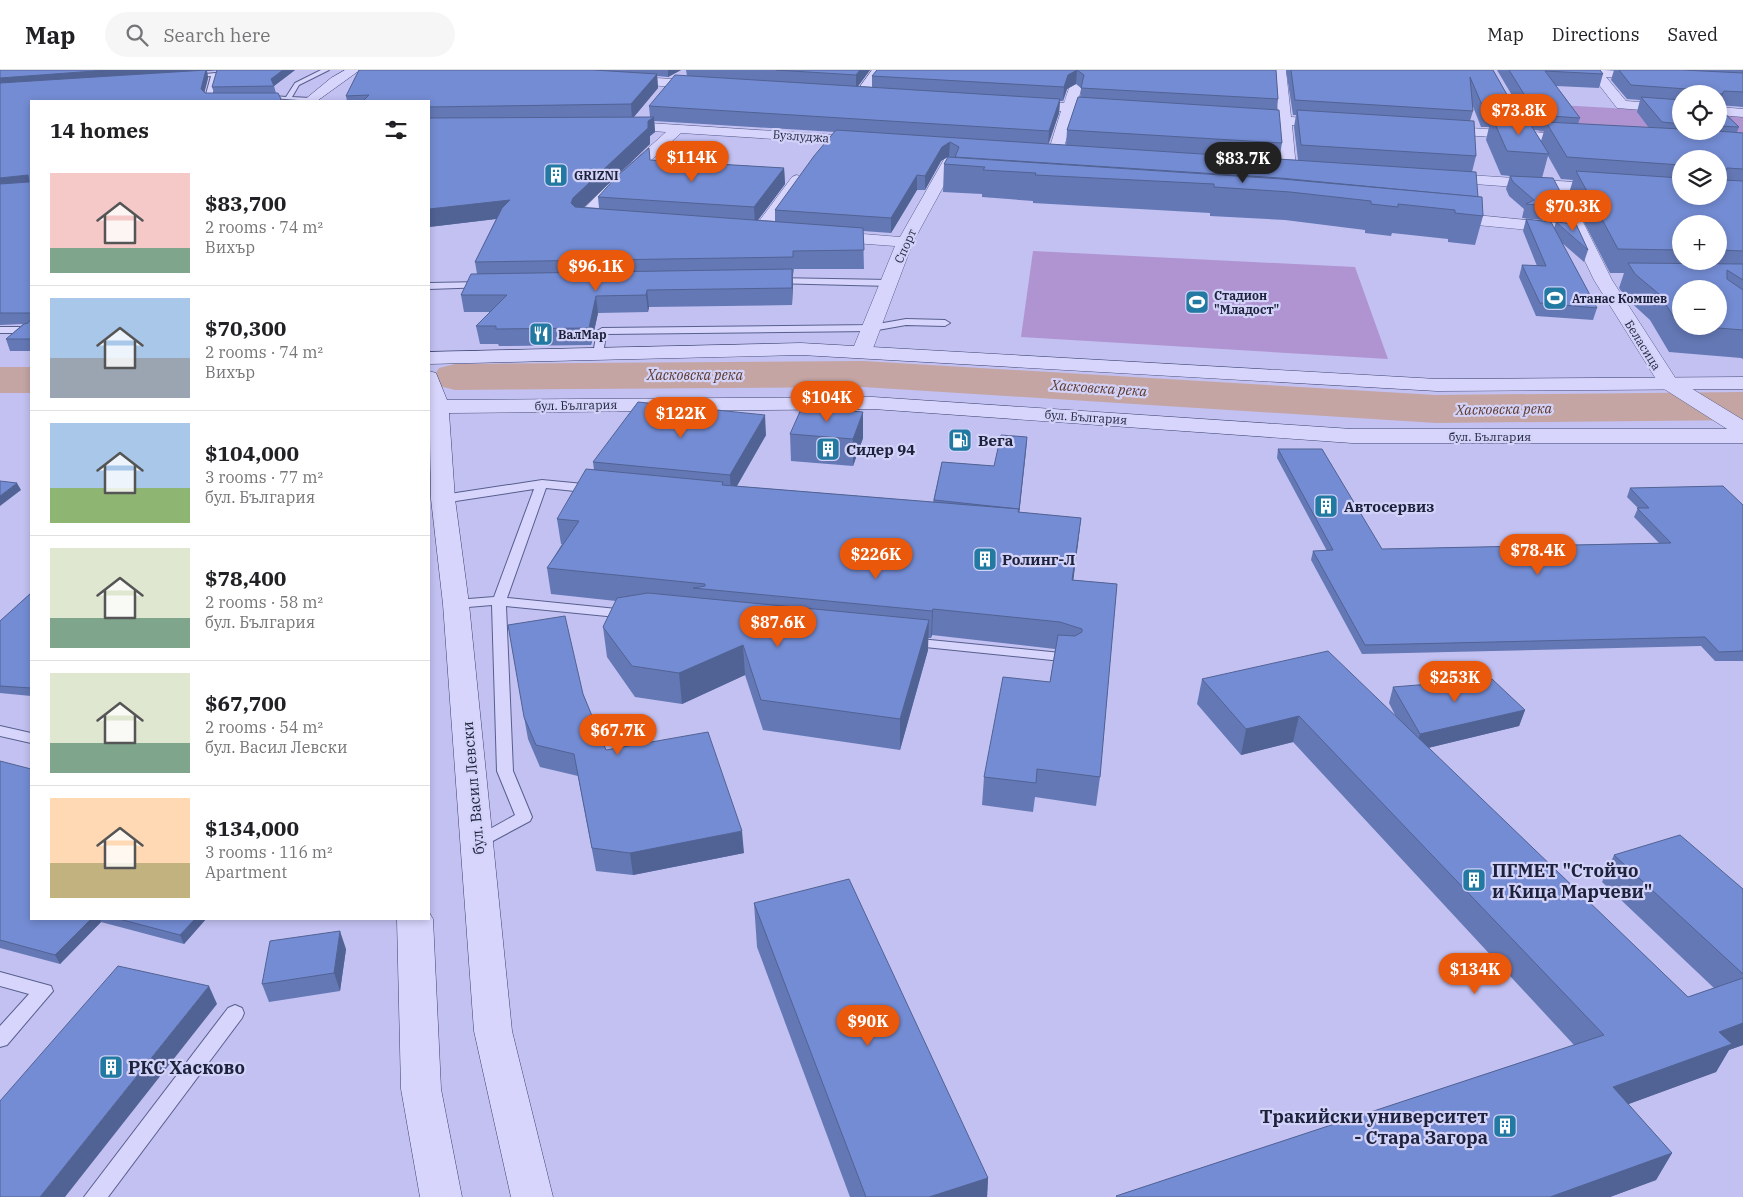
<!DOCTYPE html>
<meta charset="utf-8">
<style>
:root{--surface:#fff;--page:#f6f6f6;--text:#202124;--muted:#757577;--line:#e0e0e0;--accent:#ea580c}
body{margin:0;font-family:"IBM Plex Serif",serif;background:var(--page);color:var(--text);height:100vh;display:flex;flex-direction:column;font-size:19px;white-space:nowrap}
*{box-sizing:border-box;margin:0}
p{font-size:16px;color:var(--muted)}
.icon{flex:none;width:28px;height:28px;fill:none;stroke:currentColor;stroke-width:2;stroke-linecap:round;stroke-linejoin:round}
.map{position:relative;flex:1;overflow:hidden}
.sheet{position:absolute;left:30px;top:30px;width:400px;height:820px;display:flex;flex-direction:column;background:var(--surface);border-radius:0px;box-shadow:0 2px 8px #0003}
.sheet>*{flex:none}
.tools{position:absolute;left:1672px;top:15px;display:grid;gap:10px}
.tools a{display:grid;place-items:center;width:55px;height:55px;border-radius:50%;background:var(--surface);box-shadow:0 2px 8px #0003;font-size:25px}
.price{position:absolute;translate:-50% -42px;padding:0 11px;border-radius:18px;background:var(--accent);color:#fff;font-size:16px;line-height:32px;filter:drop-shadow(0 1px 2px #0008)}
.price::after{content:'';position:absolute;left:50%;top:30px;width:15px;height:11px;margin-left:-8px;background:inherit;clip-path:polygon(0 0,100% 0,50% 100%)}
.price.active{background:#222;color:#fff}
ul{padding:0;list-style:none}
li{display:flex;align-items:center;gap:15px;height:125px;padding:0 20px}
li+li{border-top:1px solid var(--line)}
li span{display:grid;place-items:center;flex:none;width:140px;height:100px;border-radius:0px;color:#555}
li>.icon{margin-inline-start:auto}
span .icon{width:60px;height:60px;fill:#fffc;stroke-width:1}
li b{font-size:21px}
h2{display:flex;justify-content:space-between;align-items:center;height:60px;padding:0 20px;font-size:21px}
header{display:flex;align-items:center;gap:30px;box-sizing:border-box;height:70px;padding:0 25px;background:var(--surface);border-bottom:1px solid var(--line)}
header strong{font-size:24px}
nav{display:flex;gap:28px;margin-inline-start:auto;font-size:18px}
.search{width:350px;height:45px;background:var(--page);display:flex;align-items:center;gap:12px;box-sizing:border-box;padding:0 18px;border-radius:28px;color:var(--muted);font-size:19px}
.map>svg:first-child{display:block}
</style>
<header>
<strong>Map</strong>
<div class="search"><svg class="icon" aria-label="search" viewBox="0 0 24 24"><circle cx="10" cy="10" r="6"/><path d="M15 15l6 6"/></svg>Search here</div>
<nav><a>Map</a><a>Directions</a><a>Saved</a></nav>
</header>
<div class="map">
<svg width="1743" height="1127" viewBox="0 0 1743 1127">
<rect width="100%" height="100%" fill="#c3c1f2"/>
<g fill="#af94d1">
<polygon points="1522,33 1681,42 1681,61 1719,61 1719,45 1743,46 1743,76 1540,63"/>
<polygon points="1033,181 1355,197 1388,289 1021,267"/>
</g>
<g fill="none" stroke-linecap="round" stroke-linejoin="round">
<g fill="#c4a5a4" fill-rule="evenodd">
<polygon points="863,291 1436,325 1743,322 1743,350 1436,353 863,317 455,320 439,316 433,307 439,298 455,294"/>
<rect x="0" y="297" width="31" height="26"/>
</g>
<g stroke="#575f8d" stroke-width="2">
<g id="lane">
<polygon points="321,0 329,0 299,15 292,27 310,28 312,31 258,27 261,25 286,27 295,13"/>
<polygon points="235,1 237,4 218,6 212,26 224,28 222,31 205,28 211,6 189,8 186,6"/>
<polygon points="774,208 890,210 894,213 890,216 771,213 770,211"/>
<polygon points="483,212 488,215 486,217 429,219 429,213"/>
<polygon points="906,249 945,250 950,253 945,256 906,255 872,261 606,264 603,284 598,287 593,284 597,261 602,258 872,255"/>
<rect x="0" y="257" width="31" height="6"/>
<polygon points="542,410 594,415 600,419 594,423 546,418 507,528 627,540 634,544 627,548 506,536 513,701 532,747 530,751 478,779 472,777 470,773 472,769 515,745 497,701 492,535 456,538 449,534 456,530 494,527 534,419 443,433 437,429 443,425"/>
<polygon points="910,568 1071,584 1078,588 1071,592 905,575 903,572 905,569"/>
<polygon points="0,656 31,663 31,673 0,666"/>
<polygon points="0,902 51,916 53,921 7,975 0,977 0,956 29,924 0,916"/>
<polygon points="235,935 242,938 244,943 242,948 108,1127 84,1127 228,938"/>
</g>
</g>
<g stroke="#575f8d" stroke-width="1">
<g id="street">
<polygon points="872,0 884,0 865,28 855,28 854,25"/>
<polygon points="1075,0 1087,0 1077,34 1110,36 1117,40 1110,44 1075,42 1062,83 1060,86 1050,86 1048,83 1061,41 1023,39 1016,35 1023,31 1064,33"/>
<polygon points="1274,0 1286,0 1291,47 1332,50 1339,54 1332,58 1292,55 1296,98 1289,102 1282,98 1278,54 1243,52 1236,48 1243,44 1278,46"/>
<polygon points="1527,0 1604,0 1653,3 1655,6 1653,9 1649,10 1606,7 1626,31 1681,35 1681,43 1617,38 1593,7 1533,4"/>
<polygon points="622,6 706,11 712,15 706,19 618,13 616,10"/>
<polygon points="1719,37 1743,39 1743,47 1719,45"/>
<polygon points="618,51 867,67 874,71 867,75 681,63 616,122 589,152 577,152 575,149 577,146 606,116 666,62 613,58 611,55 613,52"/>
<polygon points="1438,56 1579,65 1586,69 1579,73 1433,63 1431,60"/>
<polygon points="958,73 965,77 913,172 872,281 869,285 855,285 852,281 895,176 826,171 820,170 818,166 820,162 826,161 900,167 951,77"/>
<polygon points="1438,103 1681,119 1681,126 1687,126 1681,129 1433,111 1430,108 1433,105"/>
<polygon points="797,105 805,110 766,166 754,166 752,162 754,158 792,107"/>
<polygon points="1571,139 1579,144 1612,210 1676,309 1743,350 1743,366 1735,364 1661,317 1594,210 1572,164 1445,152 1437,147 1445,142 1568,154 1563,144"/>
</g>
</g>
<g stroke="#3a436f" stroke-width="1">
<g id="secondary">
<polygon points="345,0 360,0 317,31 303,31 331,8"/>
<polygon points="801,273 1437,309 1743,307 1743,319 1437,321 801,285 429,294 429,282"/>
<polygon points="429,301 436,303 447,330 873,327 1352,359 1743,359 1743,373 1352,373 873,339 449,343 455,429 469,534 512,961 553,1127 511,1127 474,961 443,534 431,429"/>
<polygon points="429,842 433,849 441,1019 462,1127 420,1127 401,1019 397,849 429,849"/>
</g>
</g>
<use href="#lane" fill="#d7d5fc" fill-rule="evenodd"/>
<use href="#street" fill="#d7d5fc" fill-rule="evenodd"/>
<use href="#secondary" fill="#d7d5fc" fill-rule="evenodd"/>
</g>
<g fill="#6478b5" fill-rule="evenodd">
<path d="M0,0H295L274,16L276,23L281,29V31H31V281H10L6,269L23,254L0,255ZM217,0L212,17L214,23H204L208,8L207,1Z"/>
<path d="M359,0H681L668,7L657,6L658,18L634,47H650L649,36L687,6L686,0H870L858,16L872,17V6L877,0H1276L1278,29L1277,40L1282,73L1279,89L1298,90L1294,57L1296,45H1293L1286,0H1493L1518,44L1517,48L1526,49L1497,0H1600L1603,4L1599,18L1556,16L1580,48L1578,54L1649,58L1637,42L1640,30L1627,29L1611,10L1614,0H1743V37L1719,35V36V24H1681V61H1719V38L1739,57L1737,62L1743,63V289L1741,288L1669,282L1650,250L1627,229L1619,218L1624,203H1610L1569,123L1573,110L1561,109L1548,86L1542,108L1569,138L1565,152L1522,148L1524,139L1509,126L1506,119L1510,106L1501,105L1486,70L1489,57H1481L1472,34L1473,41L1470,51L1476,86L1472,102L1478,127L1483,146L1475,175L1448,172V169L1392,163L1391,166L1365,163V160L1285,150L1210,146V143L1033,133V131L982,127V124L943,122L944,94L948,87L941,91L925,120H917L891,163L863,161L864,199H794L793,205L792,235L649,237L648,242L598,243L591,275L499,276L498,274H480L476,256L490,242H464L461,225L477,204L475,192L496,149L429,157V31H347L346,26ZM1076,14L1081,18L1080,28L1067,60L1066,75L1048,74L1059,43L1060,31H1063L1067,19ZM654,51L835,62L775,140V151L758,150L785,114L784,98L650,90L598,127L599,138L584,137L650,74V66L655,62ZM1534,60L1544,61L1541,71ZM1681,89H1719V126H1681ZM1681,154H1719V191H1681ZM1681,219L1719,256H1681Z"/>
<polygon points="1526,149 1554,158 1556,152 1588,180 1584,192 1561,172 1597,238 1593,250 1536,246 1519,207 1522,195 1537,196 1523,161"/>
<polygon points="790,364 863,368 853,396 791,391"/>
<polygon points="766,365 737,416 933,432 942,392 994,396 1027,367 1019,442 1081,448 1073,510 1117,514 1100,707 1096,736 1035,727 1033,742 982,735 984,707 1050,612 1055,579 932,565 931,568 928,568 928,580 900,680 763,660 745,605 682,634 635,627 607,587 603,557 616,531 551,524 547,498 562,474 561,474 557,449 594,400 593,392"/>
<polygon points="1278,379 1382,479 1659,473 1634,447 1638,438 1627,427 1630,418 1743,435 1743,591 1715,591 1701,576 1362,584 1311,490 1313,481 1327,481 1277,388"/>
<polygon points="31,523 31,626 0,623 0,551"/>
<polygon points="1202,609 1396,647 1389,633 1393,617 1525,640 1519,656 1428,678 1688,927 1714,918 1602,812 1614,785 1743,819 1743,975 1729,980 1716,1002 1628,1034 1672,1083 1656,1110 1610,1127 1116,1127 1116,1126 1574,975 1293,672 1241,685 1197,634"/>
<polygon points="583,624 606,680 744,783 633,805 596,801 578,706 540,697 528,669 524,647"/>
<polygon points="0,691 31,849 206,849 184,874 101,852 60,894 0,878"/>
<polygon points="754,833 988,1108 987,1127 850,1127 757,877"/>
<polygon points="346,879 340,921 269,932 262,914"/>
</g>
<g fill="#516294">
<polygon points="108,0 223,0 207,1 208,8 203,28 201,19 0,16 0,8"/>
<polygon points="283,0 295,0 274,16 271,9"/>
<polygon points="668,0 681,0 668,7"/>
<polygon points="860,0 870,0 856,19 856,5"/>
<polygon points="1077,0 1076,14 1067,19 1063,31 1064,17 1068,5"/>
<polygon points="657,4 658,18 632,49 631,34"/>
<polygon points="1724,21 1719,36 1722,24"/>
<polygon points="1060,29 1059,43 1048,76 1049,61"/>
<polygon points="654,47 655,62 650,66 650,74 576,145 571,133 573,128 648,51"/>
<polygon points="950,72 949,86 941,91 925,120 925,106 942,77"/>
<polygon points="784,98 785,114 755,154 754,137"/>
<polygon points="28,105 31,114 0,118 0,108"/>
<polygon points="917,105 917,120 891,163 891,148"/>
<polygon points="510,130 513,147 429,157 429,139"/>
<polygon points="792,199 793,215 792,235"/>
<polygon points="647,220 649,237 648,242 646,225"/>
<polygon points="596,226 598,243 591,275 589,258"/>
<polygon points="863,342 863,368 853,396 853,369"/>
<polygon points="765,345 766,365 731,426 730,405"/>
<polygon points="1027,367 1026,381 1018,455 1019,440"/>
<polygon points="17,413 21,420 0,436 0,426"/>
<polygon points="1081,448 1078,474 1070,536 1072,510"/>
<polygon points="933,539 932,565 931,568 932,541"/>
<polygon points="929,550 928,580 900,680 900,649"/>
<polygon points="743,575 745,605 682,634 679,603"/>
<polygon points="1525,640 1519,656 1415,681 1420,664"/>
<polygon points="1299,646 1293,672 1241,685 1246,659"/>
<polygon points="742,761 744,783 633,805 630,783"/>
<polygon points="91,849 100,849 101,852 60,894 55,885"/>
<polygon points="195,849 206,849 184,874 180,865"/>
<polygon points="340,861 346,879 340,921 334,903"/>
<polygon points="209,916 217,934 65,1127 40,1127"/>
<polygon points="1743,953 1743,975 1729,980 1716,1002 1599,1045 1613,1017 1719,962"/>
<polygon points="1672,1083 1656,1110 1610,1127 1550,1127"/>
<polygon points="988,1108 987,1127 929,1127"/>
</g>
<g fill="#748cd3" stroke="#516294">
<polygon points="0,0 108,0 0,8"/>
<polygon points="206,0 201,19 205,23 278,23 281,29 279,31 31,31 31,243 0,243 0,114 29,112 28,105 0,108 0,13"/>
<polygon points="217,0 283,0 271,9 274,16 212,17"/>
<polygon points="359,0 594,0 657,4 631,34 429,37 429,31 363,31 369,25 346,26"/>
<polygon points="776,0 860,0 856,5"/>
<polygon points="877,0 1276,0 1278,29 1081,18 1084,5 1077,0 1068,5 1064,17 872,6"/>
<polygon points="1291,0 1493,0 1518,44 1485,42 1470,7 1473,41 1295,30"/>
<polygon points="1509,0 1600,0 1603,4 1545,1 1580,48 1537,45"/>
<polygon points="1619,0 1683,0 1743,3 1743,22 1724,21 1722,24 1704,23 1705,24 1687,24 1687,19 1631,15"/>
<polygon points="675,5 1060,29 1049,61 649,36"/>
<polygon points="1078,27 1279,40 1282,73 1067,60"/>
<polygon points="1641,27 1681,30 1681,54 1662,52"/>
<polygon points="1719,38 1739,57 1719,56"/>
<polygon points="1297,40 1474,51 1476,86 1301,75"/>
<polygon points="654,47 648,51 648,58 573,128 571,133 575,137 863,158 864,180 793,181 793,187 475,192 502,138 510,130 429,139 429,48"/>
<polygon points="1492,47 1527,49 1549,84 1507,81"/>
<polygon points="1546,52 1681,59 1681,61 1717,61 1743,63 1743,99 1727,98 1725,102 1719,102 1719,89 1681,89 1681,95 1567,87"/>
<polygon points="836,60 1476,102 1478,127 1280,108 955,87 959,77 950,72 942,77 925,106 917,105 891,148 775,140 814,86"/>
<polygon points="649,78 650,90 784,98 754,137 598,127 616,107"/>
<polygon points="948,87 1282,109 1482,127 1483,146 1455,143 1455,140 1398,134 1398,137 1371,134 1371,131 1290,122 1214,117 1214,114 1035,105 1036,103 983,100 985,97 944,94"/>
<polygon points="1576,101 1681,108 1681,126 1719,126 1719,108 1722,110 1743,111 1743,181 1719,180 1719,154 1681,154 1681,180 1618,179"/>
<polygon points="1510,106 1553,108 1569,138 1526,134 1534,130 1513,112"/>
<polygon points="1526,149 1551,152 1597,238 1540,233 1522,195 1546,196"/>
<polygon points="1556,152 1576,154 1588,180"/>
<polygon points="1628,193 1743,194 1743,210 1727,200 1727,209 1743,220 1743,260 1694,256 1719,256 1719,219 1681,219 1681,255 1679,255 1659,224 1635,204"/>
<polygon points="792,199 792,218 647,220 646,225 596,226 589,258 496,259 496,256 476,256 507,225 461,225 471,204"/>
<polygon points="31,249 31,269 6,269 24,254 28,253"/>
<polygon points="638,332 765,345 730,405 593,392"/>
<polygon points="802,337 863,342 853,369 790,364"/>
<polygon points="1001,365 1027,367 1019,440 1019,439 934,430 942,392 994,396"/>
<polygon points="1278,379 1322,379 1382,479 1671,473 1637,438 1649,438 1630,418 1723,416 1743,435 1743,581 1719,582 1705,567 1365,575 1313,481 1333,480"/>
<polygon points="586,399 723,412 722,415 1019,439 1018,442 1081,448 1072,510 1117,514 1100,707 1037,699 1036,713 984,707 1003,607 1050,612 1058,565 1075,566 1082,562 1082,559 1060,552 933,539 932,541 693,518 705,516 705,514 547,498 579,451 557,449"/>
<polygon points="0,411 17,413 0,426"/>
<polygon points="31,523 31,618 0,616 0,551"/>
<polygon points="648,523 929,550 900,649 761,630 743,575 679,603 632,596 603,557 617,528"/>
<polygon points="565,546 583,624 606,680 708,662 742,761 630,783 592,778 574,684 536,675 524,647 508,555"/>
<polygon points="1328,581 1688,927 1743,908 1743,953 1719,962 1732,974 1613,1017 1672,1083 1550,1127 1117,1127 1116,1126 1604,965 1299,646 1246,659 1202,609"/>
<polygon points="1492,609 1525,640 1420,664 1393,617"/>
<polygon points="0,691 31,699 31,849 91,849 55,885 0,870"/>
<polygon points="1680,765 1743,819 1743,904 1614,785"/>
<polygon points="849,809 988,1108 929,1127 866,1127 754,833"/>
<polygon points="119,849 195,849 180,865"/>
<polygon points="340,861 334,903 262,914 270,871"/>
<polygon points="118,896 209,916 40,1127 0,1127 0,1031"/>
</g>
<defs>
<g id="building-square" transform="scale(1.25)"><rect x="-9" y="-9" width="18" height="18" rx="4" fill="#2279a1" stroke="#d3d2f8"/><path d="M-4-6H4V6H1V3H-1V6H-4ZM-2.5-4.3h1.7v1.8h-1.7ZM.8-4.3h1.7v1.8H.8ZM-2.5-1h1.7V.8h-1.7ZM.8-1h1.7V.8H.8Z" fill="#fff"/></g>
<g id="stadium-square" transform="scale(1.25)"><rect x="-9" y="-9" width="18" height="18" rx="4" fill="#2279a1" stroke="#d3d2f8"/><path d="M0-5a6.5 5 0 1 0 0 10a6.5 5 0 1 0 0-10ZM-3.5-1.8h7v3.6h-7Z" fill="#fff"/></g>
<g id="restaurant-square" transform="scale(1.25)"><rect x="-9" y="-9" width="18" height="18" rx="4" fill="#2279a1" stroke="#d3d2f8"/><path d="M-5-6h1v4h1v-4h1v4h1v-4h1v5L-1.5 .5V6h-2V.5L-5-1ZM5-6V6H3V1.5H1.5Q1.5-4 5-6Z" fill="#fff"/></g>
<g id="fuel-square" transform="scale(1.25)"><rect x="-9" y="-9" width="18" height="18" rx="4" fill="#2279a1" stroke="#d3d2f8"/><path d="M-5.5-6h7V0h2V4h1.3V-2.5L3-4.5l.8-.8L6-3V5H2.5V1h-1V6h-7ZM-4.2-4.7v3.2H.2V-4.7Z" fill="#fff"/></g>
</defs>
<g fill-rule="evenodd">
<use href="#building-square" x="556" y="105"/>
<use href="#stadium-square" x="1555" y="228"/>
<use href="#stadium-square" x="1197" y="232"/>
<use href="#restaurant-square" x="541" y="264"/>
<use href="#fuel-square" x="960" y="370"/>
<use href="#building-square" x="828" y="379"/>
<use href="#building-square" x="1326" y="436"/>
<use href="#building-square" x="985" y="489"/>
<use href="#building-square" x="1474" y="810"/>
<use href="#building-square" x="111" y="997"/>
<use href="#building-square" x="1505" y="1056"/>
</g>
<g text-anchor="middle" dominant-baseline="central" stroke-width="4.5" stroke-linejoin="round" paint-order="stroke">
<g font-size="12" fill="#1d223c" stroke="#d3d2f8">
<text transform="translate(801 66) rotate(4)">Бузлуджа</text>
<text transform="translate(905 176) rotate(-66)">Спорт</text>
<text transform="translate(1643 275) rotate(58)">Беласица</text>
<text transform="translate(576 335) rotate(-1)">бул. България</text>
<text transform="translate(1086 347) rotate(4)">бул. България</text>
<text x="1490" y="366">бул. България</text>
</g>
<g font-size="12" font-weight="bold" fill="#1d223c" stroke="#d3d2f8" text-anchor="start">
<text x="574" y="105">GRIZNI</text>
<text x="1214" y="225">Стадион<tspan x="1214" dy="14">"Младост"</tspan></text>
<text x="1572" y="228">Атанас Комшев</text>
<text x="558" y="264">ВалМар</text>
</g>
<g font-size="14" font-style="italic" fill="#5d382a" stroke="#d3d2f8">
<text x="695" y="305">Хасковска река</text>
<text transform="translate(1099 318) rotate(4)">Хасковска река</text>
<text transform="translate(1504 339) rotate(-1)">Хасковска река</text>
</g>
<g font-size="15" font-weight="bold" fill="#1d223c" stroke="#d3d2f8" text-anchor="start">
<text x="978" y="370">Вега</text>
<text x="846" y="379">Сидер 94</text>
<text x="1344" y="436">Автосервиз</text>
<text x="1002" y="489">Ролинг-Л</text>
</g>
<g font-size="15" fill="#1d223c" stroke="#d3d2f8">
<text transform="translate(473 718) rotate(-95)">бул. Васил Левски</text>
</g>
<g font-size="18" font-weight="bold" fill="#1d223c" stroke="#d3d2f8" text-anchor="start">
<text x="1492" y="800">ПГМЕТ "Стойчо<tspan x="1492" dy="21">и Кица Марчеви"</tspan></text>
<text x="128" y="997">РКС Хасково</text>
<text x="1488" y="1046" text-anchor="end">Тракийски университет<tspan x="1488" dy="21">- Стара Загора</tspan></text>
</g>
</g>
</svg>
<div class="tools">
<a><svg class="icon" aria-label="locate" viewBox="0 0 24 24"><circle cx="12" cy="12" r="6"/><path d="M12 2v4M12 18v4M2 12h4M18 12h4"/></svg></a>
<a><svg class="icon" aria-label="layers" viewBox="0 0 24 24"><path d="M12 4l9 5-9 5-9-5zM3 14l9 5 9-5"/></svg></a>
<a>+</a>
<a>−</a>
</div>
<b class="price" style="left:1519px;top:66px">$73.8K</b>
<b class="price" style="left:692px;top:113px">$114K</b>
<b class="price active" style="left:1243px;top:114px">$83.7K</b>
<b class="price" style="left:1573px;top:162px">$70.3K</b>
<b class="price" style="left:596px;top:222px">$96.1K</b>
<b class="price" style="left:827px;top:353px">$104K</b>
<b class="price" style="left:681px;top:369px">$122K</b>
<b class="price" style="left:1538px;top:506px">$78.4K</b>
<b class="price" style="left:876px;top:510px">$226K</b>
<b class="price" style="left:778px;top:578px">$87.6K</b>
<b class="price" style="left:1455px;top:633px">$253K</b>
<b class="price" style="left:618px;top:686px">$67.7K</b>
<b class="price" style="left:1475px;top:925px">$134K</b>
<b class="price" style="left:868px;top:977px">$90K</b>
<section class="sheet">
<h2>14 homes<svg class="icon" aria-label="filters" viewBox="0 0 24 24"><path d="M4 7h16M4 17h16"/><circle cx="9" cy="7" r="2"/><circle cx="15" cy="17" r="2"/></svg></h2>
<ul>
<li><span style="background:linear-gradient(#f6c9c9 75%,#7fa58c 0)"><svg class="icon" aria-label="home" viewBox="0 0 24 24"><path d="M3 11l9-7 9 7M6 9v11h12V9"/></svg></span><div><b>$83,700</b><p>2 rooms · 74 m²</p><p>Вихър</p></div></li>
<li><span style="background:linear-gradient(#a9c7e8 60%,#9aa5b1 0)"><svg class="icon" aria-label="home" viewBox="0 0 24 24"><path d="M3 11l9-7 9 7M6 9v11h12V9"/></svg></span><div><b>$70,300</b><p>2 rooms · 74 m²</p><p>Вихър</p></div></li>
<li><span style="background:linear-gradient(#a9c7e8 65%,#8fb573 0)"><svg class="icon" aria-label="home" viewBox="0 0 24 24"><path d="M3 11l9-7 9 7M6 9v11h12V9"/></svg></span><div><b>$104,000</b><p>3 rooms · 77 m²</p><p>бул. България</p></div></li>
<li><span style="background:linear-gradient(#dfe7d0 70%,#7fa58c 0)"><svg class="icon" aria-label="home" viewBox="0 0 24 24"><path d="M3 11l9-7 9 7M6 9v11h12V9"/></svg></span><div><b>$78,400</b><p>2 rooms · 58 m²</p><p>бул. България</p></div></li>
<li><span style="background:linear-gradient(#dfe7d0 70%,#7fa58c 0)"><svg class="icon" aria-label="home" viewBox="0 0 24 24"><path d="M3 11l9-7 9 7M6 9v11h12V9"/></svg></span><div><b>$67,700</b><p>2 rooms · 54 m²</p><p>бул. Васил Левски</p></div></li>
<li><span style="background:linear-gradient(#ffd9b3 65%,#c2b280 0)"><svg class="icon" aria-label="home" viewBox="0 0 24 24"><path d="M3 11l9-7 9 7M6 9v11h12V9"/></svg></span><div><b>$134,000</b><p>3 rooms · 116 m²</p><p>Apartment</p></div></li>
</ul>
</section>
</div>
